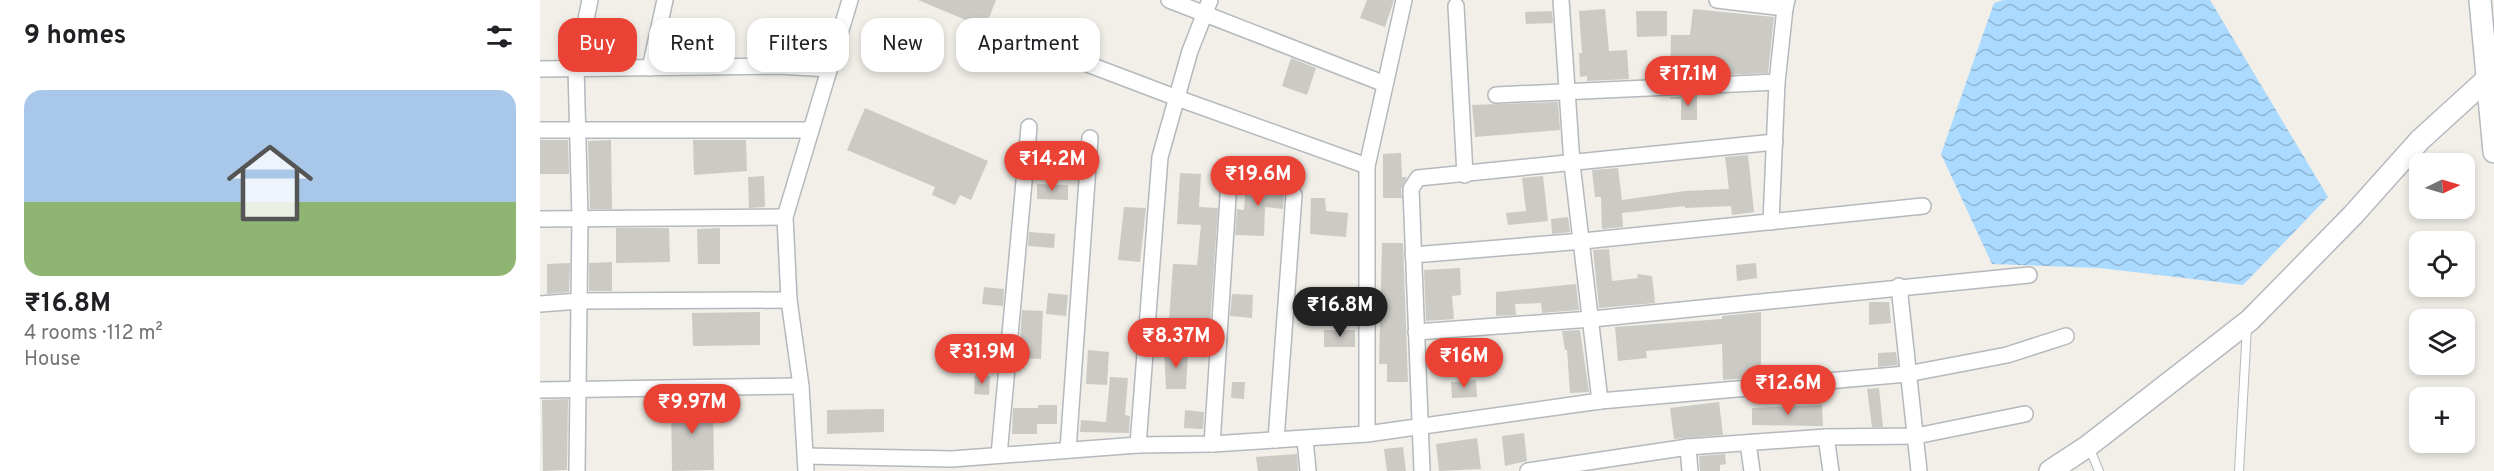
<!DOCTYPE html>
<meta charset="utf-8">
<style>
:root{--surface:#fff;--page:#f2f2f2;--text:#202124;--muted:#757577;--accent:#ea4335}
body{margin:0;font-family:Overpass,sans-serif;background:var(--page);color:var(--text);height:100vh;display:flex;flex-direction:column;font-size:22px;white-space:nowrap}
*{box-sizing:border-box;margin:0}
p{font-size:20px;color:var(--muted)}
.icon{flex:none;width:33px;height:33px;fill:none;stroke:currentColor;stroke-width:2;stroke-linecap:round;stroke-linejoin:round}
.map{position:relative;flex:1;overflow:hidden}
.panel{display:flex;flex-direction:column;background:var(--surface);width:540px}
.panel>*{flex:none}
.hud{position:absolute;left:18px;top:18px;width:570px;height:54px;display:flex;gap:12px}
.needle{width:39px;rotate:85deg}
.controls{position:absolute;left:1869px;top:153px;display:grid;gap:12px}
.controls a{display:grid;place-items:center;width:66px;height:66px;border-radius:12px;background:var(--surface);box-shadow:0 3px 9px #0003;font-size:30px}
.price{position:absolute;translate:-50% -51px;padding:0 14px;border-radius:21px;background:var(--accent);color:#fff;font-size:20px;line-height:39px;filter:drop-shadow(0 2px 3px #0008)}
.price::after{content:'';position:absolute;left:50%;top:36px;width:18px;height:14px;margin-left:-9px;background:inherit;clip-path:polygon(0 0,100% 0,50% 100%)}
.price.active{background:#222;color:#fff}
ul{padding:0;list-style:none}
li{display:grid;align-content:center;gap:12px;height:318px;padding:0 24px}
li span{display:grid;place-items:center;height:186px;border-radius:18px;color:#555}
li>.icon{margin-inline-start:auto}
span .icon{width:108px;height:108px;fill:#fffc;stroke-width:1}
li b{font-size:26px}
h2{display:flex;justify-content:space-between;align-items:center;height:72px;padding:0 24px;font-size:26px}
.pill{padding:0 21px;border-radius:18px;background:var(--surface);box-shadow:0 3px 9px #0003;font-size:21px;line-height:54px}
.pill.active{background:var(--accent);color:#fff}
main{display:flex;flex:1;min-height:0}
.map>svg:first-child{display:block}
</style>
<main>
<section class="panel">
<h2>9 homes<svg class="icon" aria-label="filters" viewBox="0 0 24 24"><path d="M4 7h16M4 17h16"/><circle cx="9" cy="7" r="2"/><circle cx="15" cy="17" r="2"/></svg></h2>
<ul>
<li><span style="background:linear-gradient(#a9c7e8 60%,#8fb573 0)"><svg class="icon" aria-label="home" viewBox="0 0 24 24"><path d="M3 11l9-7 9 7M6 9v11h12V9"/></svg></span><div><b>₹16.8M</b><p>4 rooms · 112 m²</p><p>House</p></div></li>
</ul>
</section>
<div class="map">
<svg width="1954" height="471" viewBox="0 0 1954 471">
<defs>
<pattern id="water-waves" width="16" height="10" patternUnits="userSpaceOnUse" patternTransform="scale(1.5)"><rect width="16" height="10" fill="#aadaff"/><path d="M0 5q4-4 8 0t8 0" fill="none" stroke="#8eb4d2"/></pattern>
</defs>
<rect width="100%" height="100%" fill="#f1efe8"/>
<polygon fill="url(#water-waves)" points="1464,0 1670,0 1788,197 1703,285 1560,268 1452,264 1401,154 1454,3"/>
<g fill="#cccac5">
<polygon points="378,0 456,0 445,28"/>
<polygon points="827,0 854,0 845,27 820,18"/>
<polygon points="1065,9 1069,51 1087,50 1089,79 1047,81 1047,76 1040,77 1039,53 1042,53 1039,11"/>
<polygon points="1153,9 1234,17 1228,73 1130,77 1131,35 1150,35"/>
<polygon points="1012,11 1013,23 986,24 985,12"/>
<polygon points="1096,11 1127,11 1127,36 1097,37"/>
<polygon points="751,58 776,68 767,95 742,86"/>
<polygon points="1157,95 1157,120 1141,120 1141,99 1130,99 1130,97"/>
<polygon points="1018,102 1020,130 935,137 932,105"/>
<polygon points="325,108 448,161 431,200 420,195 415,205 392,195 395,187 307,150"/>
<polygon points="0,140 28,140 29,174 0,174"/>
<polygon points="71,140 72,209 50,209 48,141"/>
<polygon points="153,140 206,140 207,171 154,175"/>
<polygon points="861,153 862,177 867,177 861,189 862,198 843,198 843,154"/>
<polygon points="1208,155 1214,212 1192,215 1191,206 1145,208 1145,206 1082,213 1083,227 1062,229 1061,197 1055,197 1052,170 1078,168 1082,200 1145,191 1189,189 1185,157"/>
<polygon points="640,173 661,174 659,207 678,208 670,324 629,320 633,264 657,265 661,225 637,224"/>
<polygon points="224,176 225,207 209,208 208,177"/>
<polygon points="1003,176 1008,221 968,225 966,213 986,211 982,178"/>
<polygon points="706,181 750,185 744,194 743,209 725,207 724,236 695,235 697,209 704,210"/>
<polygon points="497,184 528,185 528,200 497,199"/>
<polygon points="771,198 785,198 786,211 808,213 806,237 770,234"/>
<polygon points="584,207 606,208 600,262 578,260"/>
<polygon points="1028,217 1030,232 1012,234 1011,219"/>
<polygon points="76,228 129,228 130,262 76,263"/>
<polygon points="180,228 180,264 158,264 157,229"/>
<polygon points="489,232 515,234 514,248 488,246"/>
<polygon points="842,243 863,243 868,382 847,382 847,364 839,364"/>
<polygon points="1069,249 1072,281 1098,278 1097,274 1112,276 1115,303 1059,308 1053,250"/>
<polygon points="72,262 72,291 49,291 49,263"/>
<polygon points="30,263 29,292 7,294 7,264"/>
<polygon points="1216,263 1217,278 1197,281 1196,265"/>
<polygon points="920,268 921,295 912,296 914,319 886,321 884,270"/>
<polygon points="1036,284 1039,310 1002,313 1001,303 975,304 976,315 956,316 956,292"/>
<polygon points="444,287 464,289 463,306 442,304"/>
<polygon points="508,293 528,295 526,316 506,314"/>
<polygon points="692,294 713,295 712,318 690,316"/>
<polygon points="1329,302 1349,302 1351,323 1329,325"/>
<polygon points="482,310 503,311 501,359 479,358"/>
<polygon points="220,312 220,345 153,346 152,313"/>
<polygon points="1221,312 1221,377 1183,380 1182,344 1106,351 1107,358 1078,361 1075,327 1182,319 1182,316"/>
<rect x="784" y="330" width="31" height="17"/>
<polygon points="1040,330 1049,392 1030,393 1027,350 1025,350 1022,331"/>
<polygon points="548,350 569,352 567,385 546,384"/>
<polygon points="624,350 648,351 646,389 626,389"/>
<polygon points="1356,352 1358,365 1338,367 1338,353"/>
<polygon points="435,375 450,376 449,395 434,394"/>
<polygon points="570,377 588,378 585,415 590,416 589,433 540,432 541,420 566,422"/>
<polygon points="936,380 937,397 912,398 911,382"/>
<polygon points="692,382 705,382 704,399 691,398"/>
<polygon points="1339,388 1343,427 1332,427 1327,389"/>
<polygon points="28,399 27,470 3,471 2,400"/>
<polygon points="131,399 173,399 174,470 132,471"/>
<polygon points="1179,402 1183,435 1134,439 1130,408"/>
<polygon points="498,405 517,405 517,424 497,424 497,434 472,434 473,408 498,408"/>
<polygon points="1282,405 1283,426 1212,425 1212,408"/>
<polygon points="344,409 344,432 287,434 287,410"/>
<polygon points="645,410 664,412 663,429 644,428"/>
<polygon points="984,433 987,461 965,466 962,436"/>
<polygon points="937,438 941,469 899,471 896,444"/>
<polygon points="863,447 866,471 847,471 844,449"/>
<polygon points="757,454 758,471 718,471 716,457"/>
<polygon points="1185,454 1186,464 1180,465 1180,471 1160,471 1159,456"/>
</g>
<g fill="none" stroke-linecap="round" stroke-linejoin="round">
<g stroke="#b5b8bc" stroke-width="10">
<g id="lane">
<polyline points="1549,447 1559,471"/>
<polyline points="1699,471 1707,326"/>
</g>
</g>
<g stroke="#b5b8bc" stroke-width="18">
<g id="street">
<polyline points="629,0 845,84"/>
<polyline points="1021,0 1032,164 1060,401"/>
<polyline points="1177,0 1245,8 1247,0"/>
<polyline points="916,6 925,175"/>
<polyline points="500,46 637,98 827,166"/>
<polyline points="110,68 125,0"/>
<polyline points="0,69 239,66 289,69"/>
<polyline points="956,95 1237,82"/>
<polyline points="0,130 271,130"/>
<polyline points="0,219 245,217"/>
<polyline points="1231,222 1237,82 1245,8"/>
<polyline points="873,255 1043,241 1383,206"/>
<polyline points="1359,286 1379,471"/>
<polyline points="0,304 39,301 249,300"/>
<polyline points="876,332 1052,319 1489,275"/>
<polyline points="0,390 261,386"/>
<polyline points="827,434 827,166 864,0"/>
<polyline points="1286,437 1291,471"/>
<polyline points="765,439 768,471"/>
<polyline points="736,440 754,195"/>
<polyline points="1208,443 1212,471"/>
<polyline points="672,444 689,182"/>
<polyline points="598,445 620,157 650,51 670,0"/>
<polyline points="1148,447 1150,471"/>
<polyline points="528,450 550,138"/>
<polyline points="459,455 489,127"/>
<polyline points="266,456 412,459 598,445 672,444 827,434 1060,401 1367,374 1467,355 1526,336"/>
<polyline points="37,471 40,218 36,68 50,0"/>
<polyline points="266,471 261,386 249,300 245,217 310,0"/>
<polyline points="882,471 871,189 878,178 1235,142"/>
<polyline points="988,471 1148,447 1286,437 1376,436 1485,414"/>
</g>
</g>
<g stroke="#b6babf" stroke-width="24">
<g id="secondary">
<polyline points="1940,0 1954,152"/>
<polyline points="1510,471 1548,446 1710,320 1813,215 1880,140 1947,79"/>
</g>
</g>
<use href="#lane" stroke="#fff" stroke-width="8"/>
<use href="#street" stroke="#fff" stroke-width="15"/>
<use href="#secondary" stroke="#fff" stroke-width="21"/>
</g>
</svg>
<div class="controls">
<a><svg class="needle" viewBox="-14 -14 28 28"><path d="M0-13l5 13h-10z" fill="#e53935"/><path d="M0 13l5-13h-10z" fill="#757577"/></svg></a>
<a><svg class="icon" aria-label="locate" viewBox="0 0 24 24"><circle cx="12" cy="12" r="6"/><path d="M12 2v4M12 18v4M2 12h4M18 12h4"/></svg></a>
<a><svg class="icon" aria-label="layers" viewBox="0 0 24 24"><path d="M12 4l9 5-9 5-9-5zM3 14l9 5 9-5"/></svg></a>
<a>+</a>
</div>
<b class="price" style="left:1148px;top:107px">₹17.1M</b>
<b class="price" style="left:512px;top:192px">₹14.2M</b>
<b class="price" style="left:718px;top:207px">₹19.6M</b>
<b class="price active" style="left:800px;top:338px">₹16.8M</b>
<b class="price" style="left:636px;top:369px">₹8.37M</b>
<b class="price" style="left:442px;top:385px">₹31.9M</b>
<b class="price" style="left:924px;top:389px">₹16M</b>
<b class="price" style="left:1248px;top:416px">₹12.6M</b>
<b class="price" style="left:152px;top:435px">₹9.97M</b>
<div class="hud">
<a class="pill active">Buy</a>
<a class="pill">Rent</a>
<a class="pill">Filters</a>
<a class="pill">New</a>
<a class="pill">Apartment</a>
</div>
</div>
</main>
